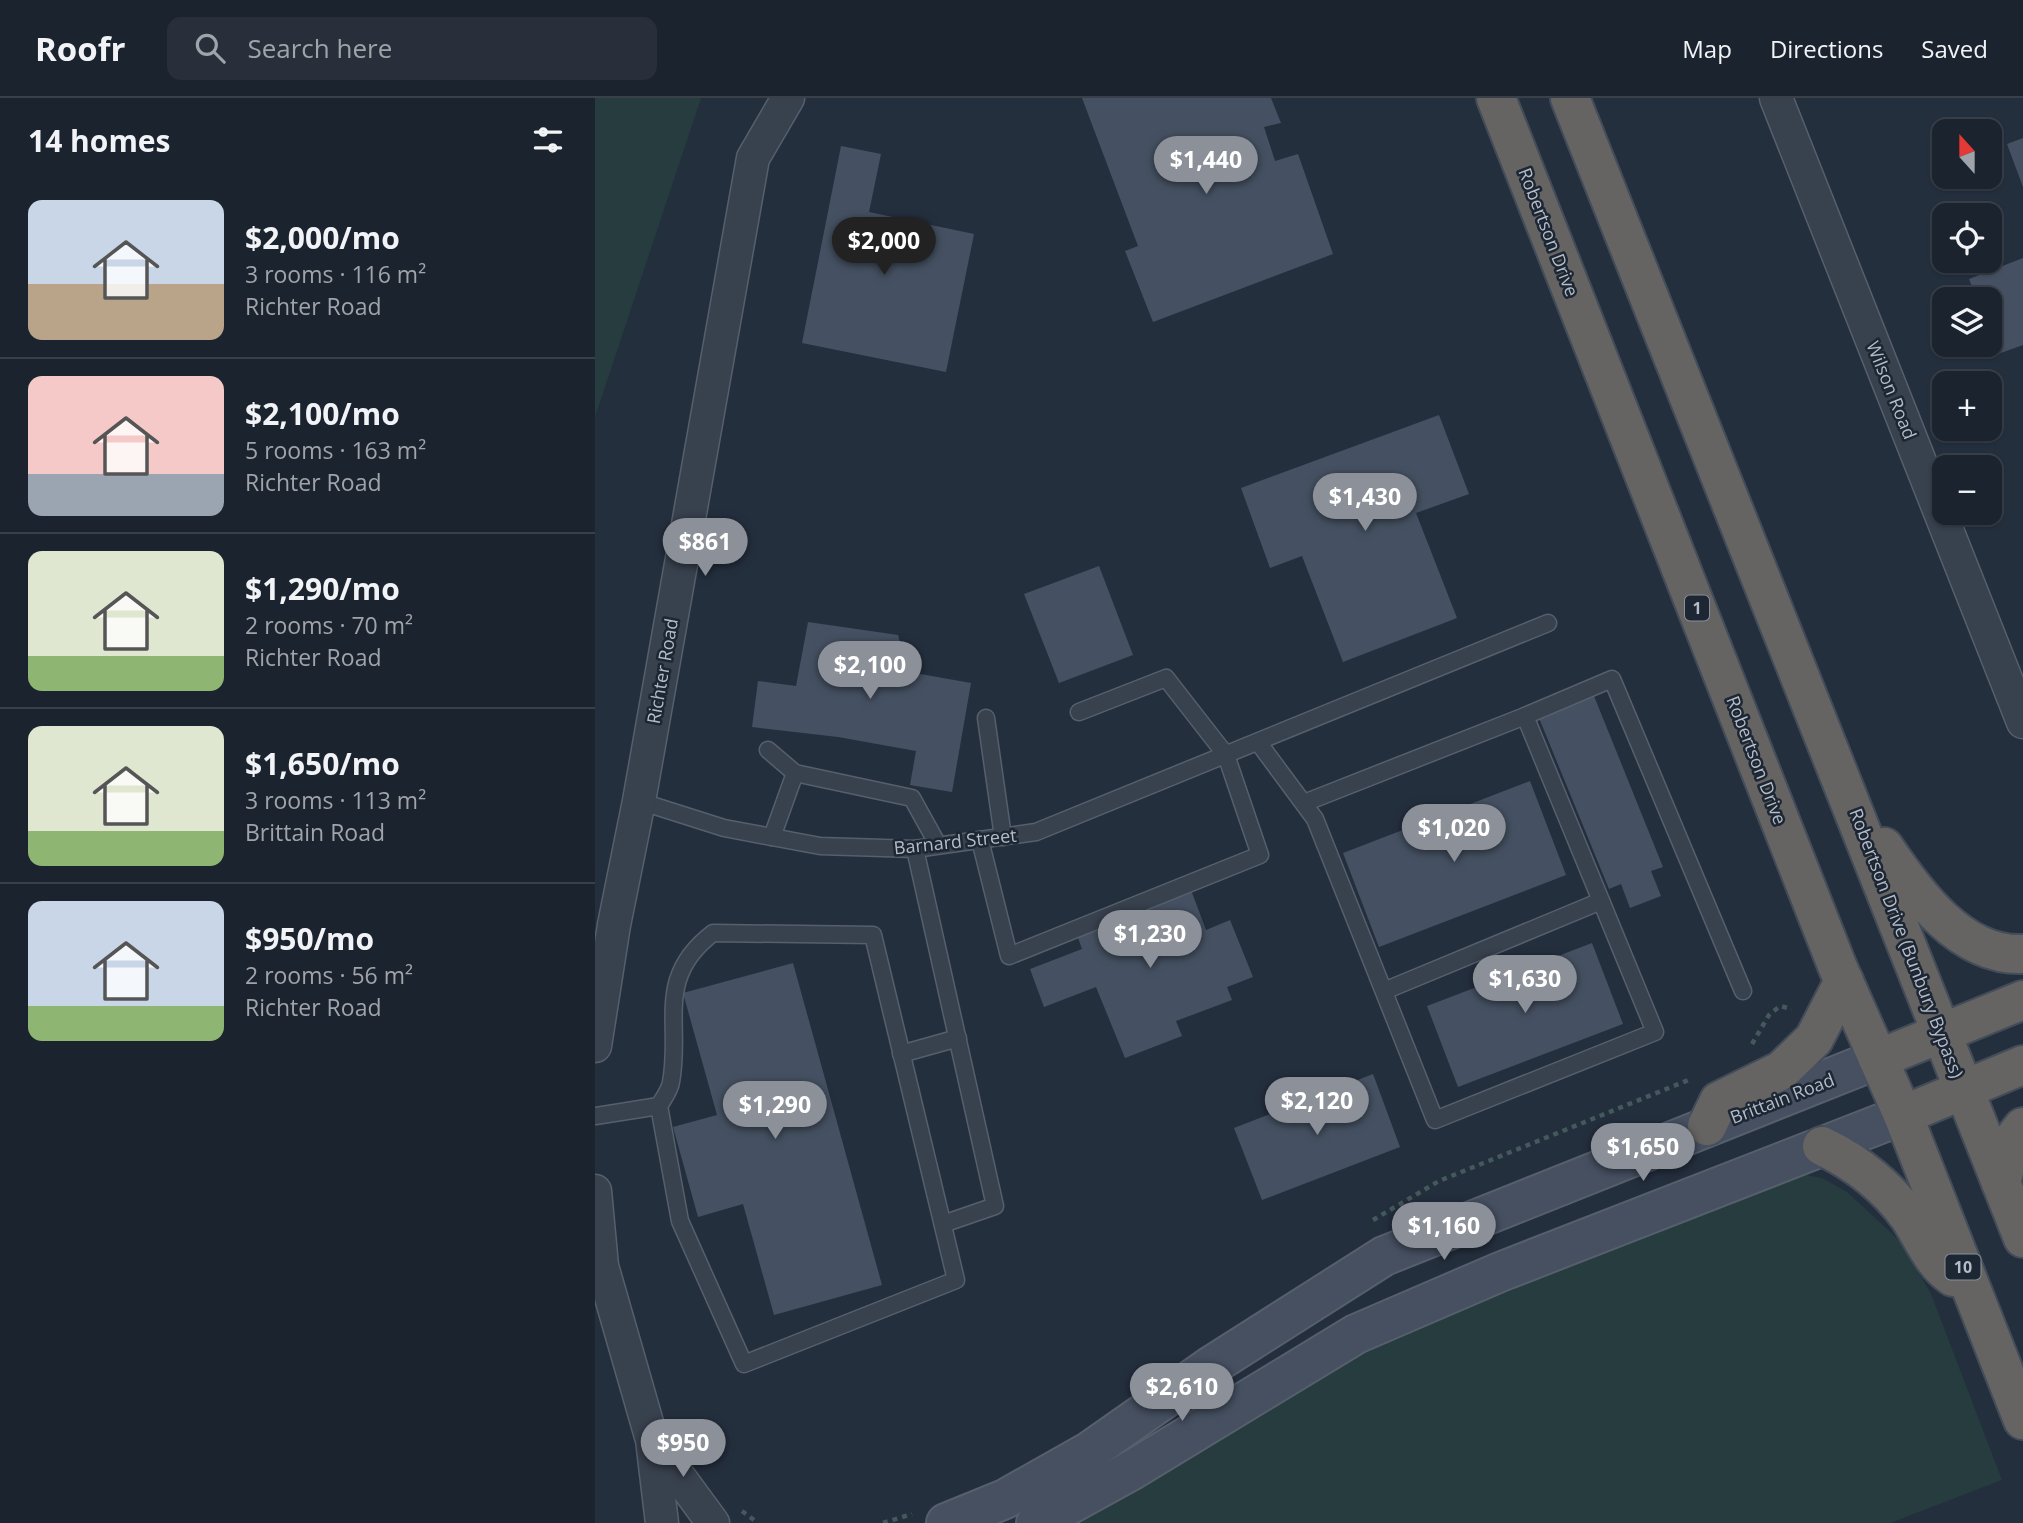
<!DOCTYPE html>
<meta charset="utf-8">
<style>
:root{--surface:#1b232e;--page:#282f3a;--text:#f1f3f6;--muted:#a0a4aa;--line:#39404a;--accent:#8c9099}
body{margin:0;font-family:"Open Sans",sans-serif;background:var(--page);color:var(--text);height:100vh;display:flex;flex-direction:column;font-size:26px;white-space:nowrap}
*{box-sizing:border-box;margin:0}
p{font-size:23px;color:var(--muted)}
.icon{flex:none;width:38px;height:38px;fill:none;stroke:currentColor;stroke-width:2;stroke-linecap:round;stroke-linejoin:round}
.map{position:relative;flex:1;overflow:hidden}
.details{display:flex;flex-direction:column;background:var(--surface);width:595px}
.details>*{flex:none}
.needle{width:46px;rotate:339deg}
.controls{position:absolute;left:1337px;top:21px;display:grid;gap:14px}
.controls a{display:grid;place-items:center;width:70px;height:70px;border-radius:14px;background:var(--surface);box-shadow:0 2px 5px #0004,0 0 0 2px var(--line);font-size:35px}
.price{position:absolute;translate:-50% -60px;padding:0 16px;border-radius:24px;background:var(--accent);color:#fff;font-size:23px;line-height:46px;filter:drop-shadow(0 2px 4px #0008)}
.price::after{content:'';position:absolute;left:50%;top:42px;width:21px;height:16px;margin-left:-10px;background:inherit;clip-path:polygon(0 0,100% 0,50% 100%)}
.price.on{background:#222;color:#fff}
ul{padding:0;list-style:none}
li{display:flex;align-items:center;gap:21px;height:175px;padding:0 28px}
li+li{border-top:2px solid var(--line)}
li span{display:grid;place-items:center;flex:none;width:196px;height:140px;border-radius:14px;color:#555}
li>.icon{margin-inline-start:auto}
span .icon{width:84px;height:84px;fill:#fffc;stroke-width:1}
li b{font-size:30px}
h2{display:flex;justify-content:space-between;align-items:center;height:84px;padding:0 28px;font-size:30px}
header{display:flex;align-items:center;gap:42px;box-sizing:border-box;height:98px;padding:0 35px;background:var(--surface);border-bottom:2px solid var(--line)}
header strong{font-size:33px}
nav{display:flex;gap:38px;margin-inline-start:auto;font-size:24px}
.search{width:490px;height:63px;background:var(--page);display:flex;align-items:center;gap:18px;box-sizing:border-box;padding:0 24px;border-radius:14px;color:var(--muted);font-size:26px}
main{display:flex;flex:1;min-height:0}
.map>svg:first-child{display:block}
</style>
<header>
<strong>Roofr</strong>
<div class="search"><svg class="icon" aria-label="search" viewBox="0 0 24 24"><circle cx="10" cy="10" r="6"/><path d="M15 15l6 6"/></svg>Search here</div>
<nav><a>Map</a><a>Directions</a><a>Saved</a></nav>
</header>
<main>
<section class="details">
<h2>14 homes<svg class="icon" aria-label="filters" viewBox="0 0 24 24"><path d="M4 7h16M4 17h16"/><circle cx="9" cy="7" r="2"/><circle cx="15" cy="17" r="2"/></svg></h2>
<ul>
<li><span style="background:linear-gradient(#c9d6e8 60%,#b9a48a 0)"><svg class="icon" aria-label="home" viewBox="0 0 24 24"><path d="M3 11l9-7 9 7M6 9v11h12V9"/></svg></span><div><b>$2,000/mo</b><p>3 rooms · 116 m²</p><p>Richter Road</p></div></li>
<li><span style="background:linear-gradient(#f6c9c9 70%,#9aa5b1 0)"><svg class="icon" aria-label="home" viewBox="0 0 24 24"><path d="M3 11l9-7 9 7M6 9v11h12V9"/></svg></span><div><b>$2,100/mo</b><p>5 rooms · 163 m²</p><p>Richter Road</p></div></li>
<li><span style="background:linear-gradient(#dfe7d0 75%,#8fb573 0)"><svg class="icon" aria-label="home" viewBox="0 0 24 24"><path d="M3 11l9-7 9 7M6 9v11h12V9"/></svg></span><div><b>$1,290/mo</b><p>2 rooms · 70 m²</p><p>Richter Road</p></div></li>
<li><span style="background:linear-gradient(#dfe7d0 75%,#8fb573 0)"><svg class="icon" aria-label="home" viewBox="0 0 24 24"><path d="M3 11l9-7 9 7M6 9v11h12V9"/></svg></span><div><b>$1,650/mo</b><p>3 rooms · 113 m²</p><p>Brittain Road</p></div></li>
<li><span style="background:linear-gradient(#c9d6e8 75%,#8fb573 0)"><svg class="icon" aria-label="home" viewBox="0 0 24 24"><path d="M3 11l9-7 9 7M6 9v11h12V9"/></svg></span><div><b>$950/mo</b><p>2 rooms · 56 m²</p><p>Richter Road</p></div></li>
</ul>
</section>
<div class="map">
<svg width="1428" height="1425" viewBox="0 0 1428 1425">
<rect width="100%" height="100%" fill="#242f3e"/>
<g fill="#263c3f">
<polygon points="0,0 106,0 0,319"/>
<polygon points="1201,1075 1227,1080 1252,1094 1306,1144 1336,1196 1407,1382 1295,1425 473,1425 757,1251"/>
</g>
<g fill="#455162">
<polygon points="487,0 676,0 686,25 669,29 680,63 703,56 738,156 558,224 530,153 543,148"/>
<polygon points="1428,40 1428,89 1412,46"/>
<polygon points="246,48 286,56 274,114 379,136 351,274 207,245"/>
<polygon points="1428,160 1428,247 1403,256 1395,235 1395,201 1382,201 1374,181"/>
<polygon points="844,317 874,396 821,415 862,520 748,564 707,458 675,470 646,390"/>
<polygon points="504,468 538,557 464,585 429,496"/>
<polygon points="213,524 303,537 314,574 376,585 357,694 315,687 321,653 243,639 157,629 163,583 201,588"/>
<polygon points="999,598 1068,769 1056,773 1066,798 1035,810 1026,786 1014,791 944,620"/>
<polygon points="935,683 971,777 784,849 748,755"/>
<polygon points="596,792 611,832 635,822 658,879 632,889 637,902 581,923 587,938 530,960 501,889 449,909 435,871 487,851 481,834"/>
<polygon points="997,845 1028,926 863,989 832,908"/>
<polygon points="198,865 287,1187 179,1217 148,1106 103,1119 78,1029 122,1017 88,895"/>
<polygon points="778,976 805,1049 667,1102 639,1030"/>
</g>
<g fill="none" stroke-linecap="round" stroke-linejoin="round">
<g stroke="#565f6c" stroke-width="19">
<g id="service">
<polyline points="930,618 1017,581 1148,893"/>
<polyline points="391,620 408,739"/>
<polyline points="663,644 720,721 840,1022 1060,934 930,618 709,705"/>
<polyline points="173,652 200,675 317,700 343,747"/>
<polyline points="44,703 129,730 225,748 320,751 441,734 953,525"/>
<polyline points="177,739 200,675"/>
<polyline points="385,742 414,858 665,757 631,657 571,580 484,614"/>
<polyline points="320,751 400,1108 348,1126"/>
<path d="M118,835L278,837L361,1182L149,1266L85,1123L64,1008C68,1001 75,992 76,984C87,926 59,880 118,835Z"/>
<polyline points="789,893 1006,803"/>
<polyline points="306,956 363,940"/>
<polyline points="0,1018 64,1008"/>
</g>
</g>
<g stroke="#565f6c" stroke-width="35">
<g id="minor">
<polyline points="1181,0 1428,624"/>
<polyline points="0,948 19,827 44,703 158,60 193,0"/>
<polyline points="0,1093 7,1168 57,1342 67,1425"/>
<polyline points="60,1346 118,1425"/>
</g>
</g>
<g stroke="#565f6c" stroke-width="42">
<g id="secondary">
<polyline points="351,1425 410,1401 495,1353 616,1268 789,1158 1283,961"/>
<polyline points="441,1425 537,1372 761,1236 905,1174 1308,1017"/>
</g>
</g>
<g stroke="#434c59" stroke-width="42">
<g id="trunk">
<polyline points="901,0 1243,870 1308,1017 1428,1322"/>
<polyline points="975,0 1428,1140"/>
<path d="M1289,749C1320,795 1366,859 1428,856"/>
<polyline points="1283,961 1428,902"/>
<polyline points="1308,1017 1428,967"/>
<polyline points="1112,1028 1124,1003 1187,972 1219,941 1249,883"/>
<path d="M1227,1048C1262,1065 1291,1087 1314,1119C1328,1140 1336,1164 1358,1179"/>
<polyline points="1406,1085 1417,1043 1428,1029"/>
</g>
</g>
<g stroke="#44595c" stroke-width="4.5" stroke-dasharray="5 5" stroke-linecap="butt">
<polyline points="1157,946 1174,917 1185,908 1197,911"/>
<polyline points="778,1122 844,1083 1096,981"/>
<polyline points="147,1413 163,1425"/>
<polyline points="288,1425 317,1416"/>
</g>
<use href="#service" stroke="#38414e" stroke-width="16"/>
<use href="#minor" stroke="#38414e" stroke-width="32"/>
<use href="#secondary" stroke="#465061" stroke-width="38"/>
<use href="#trunk" stroke="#656462" stroke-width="38"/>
</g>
<g text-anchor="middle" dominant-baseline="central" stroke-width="5" stroke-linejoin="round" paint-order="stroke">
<g fill="#1d2633" stroke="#878f9c" stroke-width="2">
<rect x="1090" y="497.5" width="24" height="25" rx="5"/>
<rect x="1350.5" y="1156.5" width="35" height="25" rx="5"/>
</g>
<g font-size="16" font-weight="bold" fill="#b4bcc9">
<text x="1102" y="510">1</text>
<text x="1368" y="1169">10</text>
</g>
<g font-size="18" fill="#b4bcc9" stroke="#1d2633">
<text transform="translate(954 134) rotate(69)">Robertson Drive</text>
<text transform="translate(1297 292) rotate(68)">Wilson Road</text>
<text transform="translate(67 573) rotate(-80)">Richter Road</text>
<text transform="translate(1162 662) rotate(69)">Robertson Drive</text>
<text transform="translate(360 743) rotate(-6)">Barnard Street</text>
<text transform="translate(1312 845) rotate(69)">Robertson Drive (Bunbury Bypass)</text>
<text transform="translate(1187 1000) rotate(-21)">Brittain Road</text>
</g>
</g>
</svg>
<div class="controls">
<a><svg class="needle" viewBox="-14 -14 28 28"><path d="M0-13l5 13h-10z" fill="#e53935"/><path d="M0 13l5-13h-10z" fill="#a0a4aa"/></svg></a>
<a><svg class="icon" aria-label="locate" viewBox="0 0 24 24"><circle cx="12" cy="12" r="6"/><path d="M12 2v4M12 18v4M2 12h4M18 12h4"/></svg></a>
<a><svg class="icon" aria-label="layers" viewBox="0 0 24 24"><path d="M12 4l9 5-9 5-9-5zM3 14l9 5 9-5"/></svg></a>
<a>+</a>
<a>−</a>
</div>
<b class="price" style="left:611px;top:98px">$1,440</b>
<b class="price on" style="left:289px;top:179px">$2,000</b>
<b class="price" style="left:770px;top:435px">$1,430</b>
<b class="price" style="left:110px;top:480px">$861</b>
<b class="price" style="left:275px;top:603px">$2,100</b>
<b class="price" style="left:859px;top:766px">$1,020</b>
<b class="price" style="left:555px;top:872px">$1,230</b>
<b class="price" style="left:930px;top:917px">$1,630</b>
<b class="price" style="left:722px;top:1039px">$2,120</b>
<b class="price" style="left:180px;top:1043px">$1,290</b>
<b class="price" style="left:1048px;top:1085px">$1,650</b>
<b class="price" style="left:849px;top:1164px">$1,160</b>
<b class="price" style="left:587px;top:1325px">$2,610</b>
<b class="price" style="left:88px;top:1381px">$950</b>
</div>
</main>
